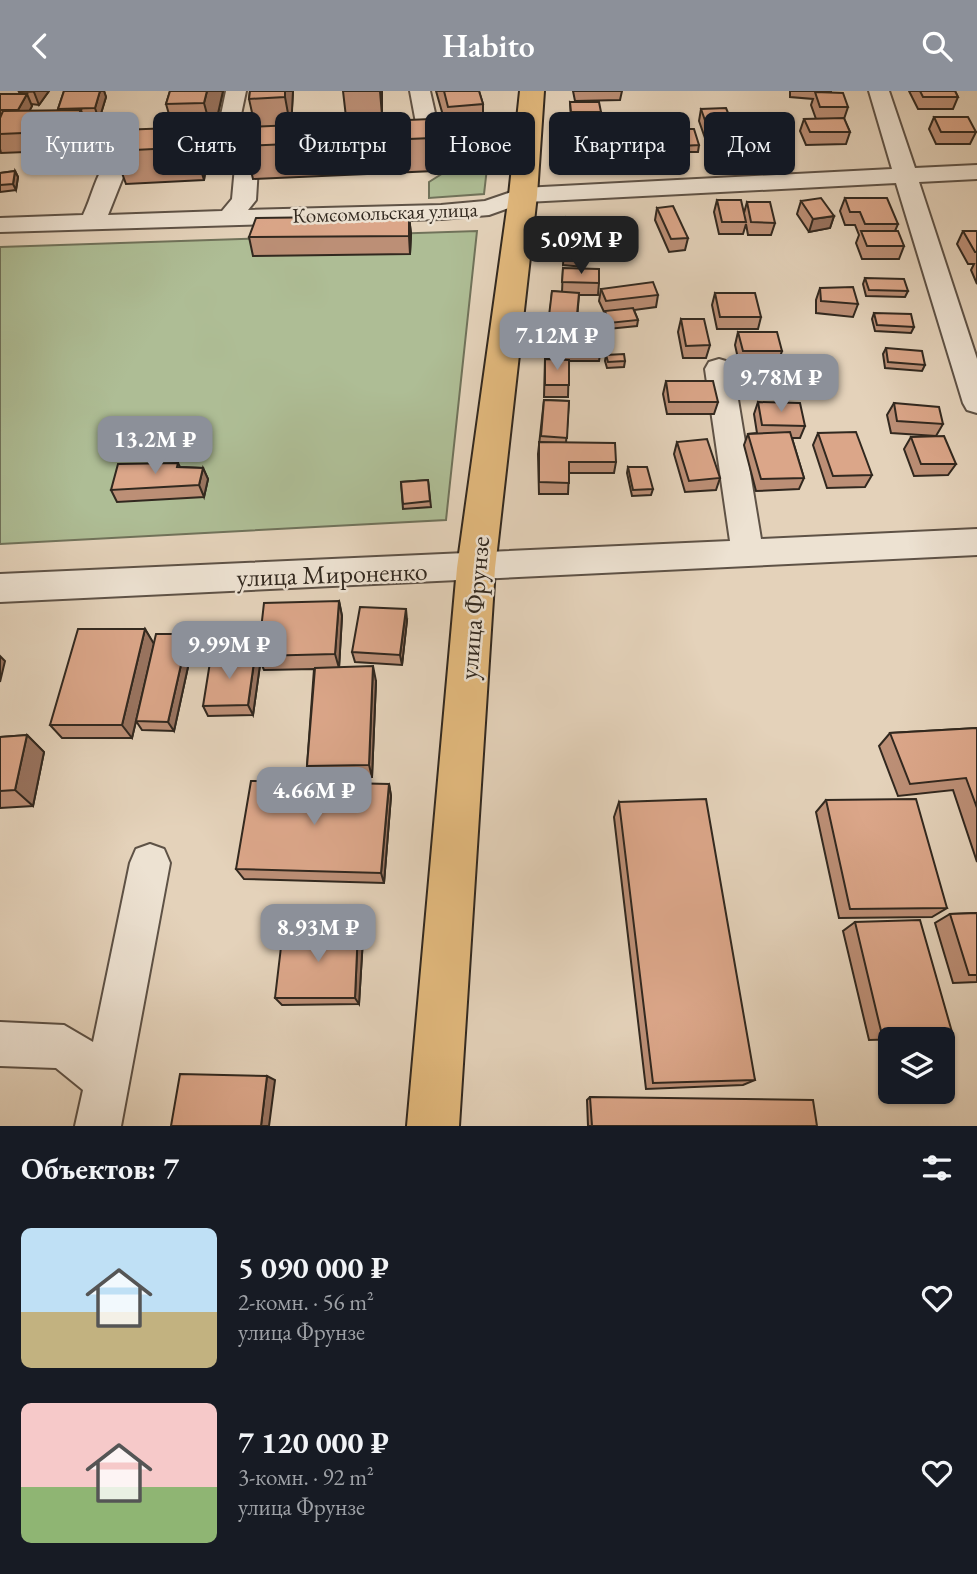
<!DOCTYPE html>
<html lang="ru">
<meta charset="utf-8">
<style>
:root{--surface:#171b24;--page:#20242c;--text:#f1f3f6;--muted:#9ea1a6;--accent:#8c9099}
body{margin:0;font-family:"EB Garamond",serif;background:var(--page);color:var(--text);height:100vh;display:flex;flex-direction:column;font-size:26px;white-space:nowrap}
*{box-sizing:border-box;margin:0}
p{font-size:23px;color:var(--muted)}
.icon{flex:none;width:38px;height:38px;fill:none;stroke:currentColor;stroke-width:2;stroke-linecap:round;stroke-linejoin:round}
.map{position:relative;height:1035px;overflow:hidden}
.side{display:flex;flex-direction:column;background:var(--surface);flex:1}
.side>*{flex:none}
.banner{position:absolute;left:21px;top:21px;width:936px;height:63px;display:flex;gap:14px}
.fabs{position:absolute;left:878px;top:936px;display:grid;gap:14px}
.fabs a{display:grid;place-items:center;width:77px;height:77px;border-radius:10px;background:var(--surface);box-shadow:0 2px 5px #0004;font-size:35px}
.price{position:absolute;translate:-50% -60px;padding:0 16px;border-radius:14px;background:var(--accent);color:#fff;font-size:23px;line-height:46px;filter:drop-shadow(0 2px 4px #0008)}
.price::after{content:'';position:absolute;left:50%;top:42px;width:21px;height:16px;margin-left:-10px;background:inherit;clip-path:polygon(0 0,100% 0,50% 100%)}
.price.selected{background:#222;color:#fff}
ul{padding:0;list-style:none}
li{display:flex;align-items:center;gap:21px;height:175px;padding:0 21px}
li span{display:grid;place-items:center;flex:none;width:196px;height:140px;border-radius:10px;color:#555}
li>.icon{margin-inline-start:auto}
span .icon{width:84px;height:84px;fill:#fffc;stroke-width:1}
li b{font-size:30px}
h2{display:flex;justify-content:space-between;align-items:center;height:84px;padding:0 21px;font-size:30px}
.tag{padding:0 24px;border-radius:10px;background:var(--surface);box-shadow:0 2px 5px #0004;font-size:24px;line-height:63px}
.tag.selected{background:var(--accent);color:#fff}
header{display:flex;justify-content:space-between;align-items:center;height:91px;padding:0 21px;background:var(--accent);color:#fff;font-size:32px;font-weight:600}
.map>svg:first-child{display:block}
</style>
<header><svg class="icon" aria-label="back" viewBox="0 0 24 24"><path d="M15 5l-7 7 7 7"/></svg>Habito<svg class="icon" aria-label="search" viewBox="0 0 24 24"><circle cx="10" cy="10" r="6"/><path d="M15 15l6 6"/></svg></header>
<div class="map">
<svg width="977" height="1035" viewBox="0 0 977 1035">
<rect width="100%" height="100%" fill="#e4d2ba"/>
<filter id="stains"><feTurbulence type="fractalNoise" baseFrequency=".00286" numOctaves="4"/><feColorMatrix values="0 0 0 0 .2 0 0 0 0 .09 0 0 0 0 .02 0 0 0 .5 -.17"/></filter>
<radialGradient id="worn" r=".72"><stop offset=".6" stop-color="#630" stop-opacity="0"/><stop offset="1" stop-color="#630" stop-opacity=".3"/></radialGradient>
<g fill="#aebd95" stroke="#70725a" stroke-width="2">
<polygon points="487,77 484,103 429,107 429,91 448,79"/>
<polygon points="477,140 446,429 0,453 0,156"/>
</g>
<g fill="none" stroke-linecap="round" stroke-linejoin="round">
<g stroke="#5e5246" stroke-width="4">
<g id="minor">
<path d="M226,0H246L235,52L198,61L147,62L127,76L108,124L222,120L232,108L237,54C245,43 285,41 294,52L283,59L259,60L256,109L248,119L441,114L485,110L523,97L892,78L869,0H889L915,77L977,74V88L919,91L977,268V322L967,319L963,312L896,92L526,111L489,124L441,128L0,141V127L83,124C91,108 96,83 108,69C133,39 183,51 217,43Z"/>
<polygon points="410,0 430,0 438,35 415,49 385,50 382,45 385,40 416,32"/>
<polygon points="719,268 729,271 733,278 761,448 977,438 977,464 0,511 0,483 730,450 705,278 709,271"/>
<polygon points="150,753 164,758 170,772 121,1035 75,1035 83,999 56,977 0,975 0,931 64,934 93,951 130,772 136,758"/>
</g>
</g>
<g stroke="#31281f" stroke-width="4">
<polygon id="major" points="520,0 544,0 537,104 495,477 459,1035 407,1035 457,477 509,104"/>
</g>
<use href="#minor" fill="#ede2d2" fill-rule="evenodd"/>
<use href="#major" fill="#e2b97d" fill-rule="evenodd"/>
</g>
<g fill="#bc8f76" stroke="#31281f" stroke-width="2">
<polygon points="49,0 39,14 31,13 32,15 29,20 58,20 58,18 64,0 104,0 106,6 99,29 85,30 88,38 77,59 1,62 0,58 0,3 20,3 19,1"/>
<polygon points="170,0 223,0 213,45 200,45 207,69 204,89 126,93 114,60 173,37 166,13"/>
<polygon points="250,0 293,0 291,34 432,47 434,80 253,88 245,55 255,35 249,8"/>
<polygon points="343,0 382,0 382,24 346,26"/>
<polygon points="436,0 479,0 483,13 483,45 471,47 482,47 482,60 480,77 455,76 455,64 457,48 450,49"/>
<polygon points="573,0 622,0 620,9 575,10"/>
<polygon points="790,0 831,0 831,2 848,16 844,28 850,41 846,53 806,54 800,40 804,28 816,28 811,14 813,8 790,6"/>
<polygon points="909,0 955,0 958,6 953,18 918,18"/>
<polygon points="570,11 601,21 600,28 571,28"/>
<polygon points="701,18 733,34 730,46 705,47 699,30"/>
<polygon points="934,26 976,41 970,53 936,53 929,38"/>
<polygon points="750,36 784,50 781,63 753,64 746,48"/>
<polygon points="677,38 699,54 698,61 680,61 675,44"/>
<polygon points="649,39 668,59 667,65 650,65 648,46"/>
<polygon points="621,40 646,56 644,68 622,69 620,52"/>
<polygon points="574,42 608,57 607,70 574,70 573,55"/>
<polygon points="15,80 18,86 16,99 0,101 0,82"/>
<polygon points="845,107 898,133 895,140 904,155 899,168 862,168 856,152 859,144 855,134 845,134 840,120"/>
<polygon points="717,109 744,122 747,111 775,132 771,144 748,144 746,133 743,143 719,143 714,121"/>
<polygon points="801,110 834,125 830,137 809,141 797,123"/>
<polygon points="657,117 688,147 685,159 669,161 655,129"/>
<polygon points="409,125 411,143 410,163 253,165 249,146"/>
<polygon points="566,128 586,163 584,176 563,174"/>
<polygon points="963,140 977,140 977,193 971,179 974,173 968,173 957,153"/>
<polygon points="563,177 599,192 598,204 579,204 576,240 601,258 599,270 569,270 568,306 544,306 545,268 560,268 560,246 548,245 552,200 562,201"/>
<polygon points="865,187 908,200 905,206 866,205 863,193"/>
<polygon points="820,197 858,213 853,226 816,222 816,209"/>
<polygon points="601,198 658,204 656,216 634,219 638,229 637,235 608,238 604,227 605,223 599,210"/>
<polygon points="715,202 761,226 758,238 717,238 712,214"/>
<polygon points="874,222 914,236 911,242 875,240 872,228"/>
<polygon points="681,228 710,254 706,267 683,267 678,241"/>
<polygon points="738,241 782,260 778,272 739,272 735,254"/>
<polygon points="886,257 925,274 922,280 885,277 883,263"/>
<polygon points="606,264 625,270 624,276 607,277 605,270"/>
<polygon points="666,290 718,311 714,323 667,323 663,303"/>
<polygon points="544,309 569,310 566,352 616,371 614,382 569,382 568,403 539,403 538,363"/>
<polygon points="758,311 805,335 800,347 792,347 804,387 799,398 756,400 744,354 748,343 757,342 754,323"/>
<polygon points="894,312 943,333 936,345 891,342 887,324"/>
<polygon points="818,342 872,384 865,396 827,397 813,354"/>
<polygon points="911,346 956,373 948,384 914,385 904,358"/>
<polygon points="677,351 720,387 716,399 685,401 674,363"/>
<polygon points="178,372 180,376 203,377 208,388 204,406 117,411 111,399"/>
<polygon points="628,376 653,398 651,404 632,405 627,382"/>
<polygon points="428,389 431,416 403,418 401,391"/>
<polygon points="339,510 342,525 339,577 376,590 372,686 312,688 307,675 314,578 264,579 258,565"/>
<polygon points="407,529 402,574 355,571 352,561"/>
<polygon points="145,538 153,552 193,553 174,640 142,639 136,630 132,647 62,647 50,634"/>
<polygon points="255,564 260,574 253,624 208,625 203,615"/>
<polygon points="977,637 977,771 953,699 898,705 879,655 890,642"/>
<polygon points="27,644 44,661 33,715 0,717 0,646"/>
<polygon points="389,693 391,705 384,792 244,788 236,778"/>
<polygon points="826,709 947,817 932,826 839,827 816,721"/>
<polygon points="619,711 755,989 743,994 646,998 614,726"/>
<polygon points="977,822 977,891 953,892 935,832 950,823"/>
<polygon points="855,831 952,941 937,947 869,949 843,840"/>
<polygon points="363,847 359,913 282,914 275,907"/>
<polygon points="590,1006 817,1035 588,1035 587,1009"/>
</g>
<g fill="#997460" stroke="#31281f" stroke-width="2">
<polygon points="35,0 49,0 39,14 34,1"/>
<polygon points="100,0 104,0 106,6 99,29 95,17"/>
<polygon points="207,0 223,0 213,45 204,12"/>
<polygon points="285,0 293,0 291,39 285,6"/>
<polygon points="380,0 382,0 382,24"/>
<polygon points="27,3 32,15 24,31 18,19"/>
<polygon points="81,19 88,38 77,59 70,40"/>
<polygon points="198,36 207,69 204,89 194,56"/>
<polygon points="482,47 482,60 480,77 480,64"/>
<polygon points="15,80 18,86 16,99 13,93"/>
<polygon points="409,125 411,143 410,163 409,145"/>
<polygon points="834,125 830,137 809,141 813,128"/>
<polygon points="203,377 208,388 204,406 199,394"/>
<polygon points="339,510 342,525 339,577 335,563"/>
<polygon points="406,518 407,529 402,574 400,564"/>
<polygon points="145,538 154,553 132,647 122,634"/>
<polygon points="188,543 193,553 174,640 168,631"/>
<polygon points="255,564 260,574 253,624 248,614"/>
<polygon points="0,565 5,570 0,591"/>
<polygon points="373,575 376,590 372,686 369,674"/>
<polygon points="27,644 44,661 33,715 15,699"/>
<polygon points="389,693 391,705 384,792 381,782"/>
<polygon points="358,838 363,847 359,913 355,907"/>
<polygon points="267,985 275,989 269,1035 261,1035"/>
</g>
<g fill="#dba689" stroke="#31281f" stroke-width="2">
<polygon points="64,0 100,0 95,17 58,18"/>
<polygon points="170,0 207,0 204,12 166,13"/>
<polygon points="250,0 285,0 285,6 249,8"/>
<polygon points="444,0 479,0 483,13 448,16"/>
<polygon points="920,0 955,0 958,6 923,6"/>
<polygon points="815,1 843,2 848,16 820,16"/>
<polygon points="0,3 27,3 18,19 0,19"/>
<polygon points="570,11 599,11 601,21 571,21"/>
<polygon points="726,17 733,34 707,35 701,18"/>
<polygon points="81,19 70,40 0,43 0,27 3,20"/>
<polygon points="934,26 968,26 976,41 941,41"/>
<polygon points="844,27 850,41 810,41 804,28"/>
<polygon points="430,28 432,47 245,55 247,36"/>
<polygon points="777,35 784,50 757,52 750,36"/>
<polygon points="198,36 194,56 114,60 120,39"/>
<polygon points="677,38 694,38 699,54 681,55"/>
<polygon points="642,39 646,56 624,56 621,40"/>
<polygon points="649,39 666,40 668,59 651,59"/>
<polygon points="574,42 606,42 608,57 575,57"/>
<polygon points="458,46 482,47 480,64 455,64"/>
<polygon points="15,80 13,93 0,94 0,82"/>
<polygon points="821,107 834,125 813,128 801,110"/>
<polygon points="845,107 887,107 898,133 865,133 860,121 850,121"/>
<polygon points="717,109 741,109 746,131 722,131"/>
<polygon points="747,111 770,111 775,132 751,131"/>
<polygon points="673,115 688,147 671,148 657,117"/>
<polygon points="409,125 409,145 249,146 256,127"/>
<polygon points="566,128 587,129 586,163 564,162"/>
<polygon points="861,140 898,140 904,155 867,155"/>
<polygon points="963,140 977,140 977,161 975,161"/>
<polygon points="563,177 599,178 599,192 562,191"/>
<polygon points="865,187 904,188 908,200 869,199"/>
<polygon points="653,191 658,204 606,210 601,198"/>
<polygon points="853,196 858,213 821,210 820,197"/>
<polygon points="552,200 579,202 576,235 548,233"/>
<polygon points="715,202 755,202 761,226 720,226"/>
<polygon points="633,217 638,229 609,232 605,220"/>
<polygon points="874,222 911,223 914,236 877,234"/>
<polygon points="681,228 704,228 710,254 686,255"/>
<polygon points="561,240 600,241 601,258 561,257"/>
<polygon points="738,241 777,241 782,260 743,260"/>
<polygon points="886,257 922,260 925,274 888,271"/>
<polygon points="624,263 625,270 608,271 606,264"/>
<polygon points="545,268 569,269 569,294 545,294"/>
<polygon points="666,290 713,290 718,311 669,311"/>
<polygon points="544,309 569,310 567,347 541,345"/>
<polygon points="758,311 800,312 805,335 762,334"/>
<polygon points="894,312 939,316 943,333 897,330"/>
<polygon points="790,341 804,387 761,388 748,343"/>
<polygon points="856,341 872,384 833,385 818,342"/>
<polygon points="944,345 956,373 921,373 911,346"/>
<polygon points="707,348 720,387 689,390 677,351"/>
<polygon points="539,351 615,352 616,371 569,371 569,392 539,391"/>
<polygon points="178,372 177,376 203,377 199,394 111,399 118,373"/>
<polygon points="628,376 647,376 653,398 633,399"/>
<polygon points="428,389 430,410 403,413 401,391"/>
<polygon points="339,510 335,563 258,565 264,512"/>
<polygon points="360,516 406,518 400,564 352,561"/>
<polygon points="78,538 145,538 122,634 50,634"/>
<polygon points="156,543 188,543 168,631 136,630"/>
<polygon points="255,564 248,614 203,615 211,565"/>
<polygon points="373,575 369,674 307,675 315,577"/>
<polygon points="977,637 977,717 966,687 910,693 890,642"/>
<polygon points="27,644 15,699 0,700 0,646"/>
<polygon points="251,690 389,693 381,782 236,778"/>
<polygon points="706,708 755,989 653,992 619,711"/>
<polygon points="916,708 947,817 850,818 826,709"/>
<polygon points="977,822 977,884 969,884 950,823"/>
<polygon points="920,829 952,941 882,944 855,831"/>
<polygon points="358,838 355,907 275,907 283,839"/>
<polygon points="180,983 267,985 261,1035 171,1035"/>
<polygon points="590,1006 813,1009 817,1035 592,1035"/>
</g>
<g text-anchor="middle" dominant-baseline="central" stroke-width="5" stroke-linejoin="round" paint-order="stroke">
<g font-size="21" fill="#31281f" stroke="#ede2d2">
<text transform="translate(385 121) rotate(-2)">Комсомольская улица</text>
</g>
<g font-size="26" fill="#31281f" stroke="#ede2d2">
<text transform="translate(332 483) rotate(-2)">улица Мироненко</text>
<text transform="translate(474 517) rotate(-85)">улица Фрунзе</text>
</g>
</g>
<rect width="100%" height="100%" filter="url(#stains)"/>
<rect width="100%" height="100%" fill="url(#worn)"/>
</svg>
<div class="fabs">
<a><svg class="icon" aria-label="layers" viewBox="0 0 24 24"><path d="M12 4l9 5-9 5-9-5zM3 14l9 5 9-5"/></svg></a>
</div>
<b class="price selected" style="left:581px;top:185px">5.09M ₽</b>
<b class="price" style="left:557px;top:281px">7.12M ₽</b>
<b class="price" style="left:781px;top:323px">9.78M ₽</b>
<b class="price" style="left:155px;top:385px">13.2M ₽</b>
<b class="price" style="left:229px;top:590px">9.99M ₽</b>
<b class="price" style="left:314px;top:736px">4.66M ₽</b>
<b class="price" style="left:318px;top:873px">8.93M ₽</b>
<div class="banner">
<a class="tag selected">Купить</a>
<a class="tag">Снять</a>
<a class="tag">Фильтры</a>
<a class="tag">Новое</a>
<a class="tag">Квартира</a>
<a class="tag">Дом</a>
</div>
</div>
<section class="side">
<h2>Объектов: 7<svg class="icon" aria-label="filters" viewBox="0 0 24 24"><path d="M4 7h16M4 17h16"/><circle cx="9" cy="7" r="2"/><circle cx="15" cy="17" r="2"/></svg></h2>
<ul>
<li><span style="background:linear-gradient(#bfe0f5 60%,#c2b280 0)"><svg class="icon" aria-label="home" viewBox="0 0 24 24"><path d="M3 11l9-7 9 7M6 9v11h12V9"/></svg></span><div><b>5 090 000 ₽</b><p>2-комн. · 56 m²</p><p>улица Фрунзе</p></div><svg class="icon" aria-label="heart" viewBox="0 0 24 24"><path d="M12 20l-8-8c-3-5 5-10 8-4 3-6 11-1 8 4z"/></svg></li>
<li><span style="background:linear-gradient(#f6c9c9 60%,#8fb573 0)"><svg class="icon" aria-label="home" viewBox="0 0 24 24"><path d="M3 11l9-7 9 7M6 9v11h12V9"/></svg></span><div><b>7 120 000 ₽</b><p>3-комн. · 92 m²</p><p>улица Фрунзе</p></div><svg class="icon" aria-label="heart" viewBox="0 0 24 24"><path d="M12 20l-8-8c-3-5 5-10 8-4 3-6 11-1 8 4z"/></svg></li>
</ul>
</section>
